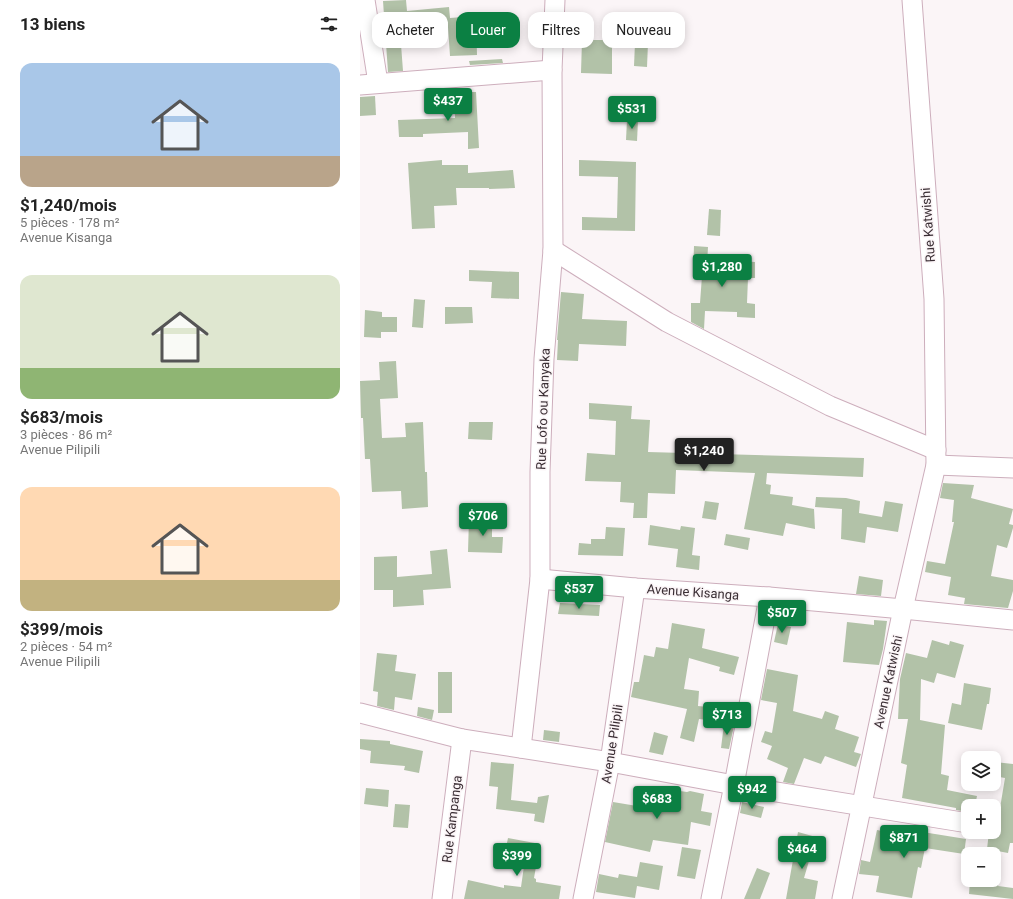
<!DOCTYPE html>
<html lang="fr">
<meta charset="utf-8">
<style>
:root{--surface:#fff;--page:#f2f2f2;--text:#222;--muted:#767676;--accent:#0b8043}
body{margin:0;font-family:Roboto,sans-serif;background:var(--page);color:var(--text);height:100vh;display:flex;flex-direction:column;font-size:15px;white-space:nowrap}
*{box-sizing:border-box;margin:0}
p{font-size:13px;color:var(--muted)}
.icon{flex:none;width:22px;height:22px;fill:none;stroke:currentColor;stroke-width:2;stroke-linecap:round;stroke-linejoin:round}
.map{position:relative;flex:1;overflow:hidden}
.panel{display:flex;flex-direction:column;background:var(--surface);width:360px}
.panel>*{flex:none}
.banner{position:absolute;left:12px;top:12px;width:380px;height:36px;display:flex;gap:8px}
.buttons{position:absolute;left:601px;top:751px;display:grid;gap:8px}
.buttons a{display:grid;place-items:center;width:40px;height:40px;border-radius:8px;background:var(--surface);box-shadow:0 2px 10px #0003;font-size:20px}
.price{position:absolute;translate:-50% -34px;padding:0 9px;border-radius:4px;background:var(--accent);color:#fff;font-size:13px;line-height:26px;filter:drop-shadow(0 1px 2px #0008)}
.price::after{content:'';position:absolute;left:50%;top:24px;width:12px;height:9px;margin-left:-6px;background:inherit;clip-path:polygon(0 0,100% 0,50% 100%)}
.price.selected{background:#222;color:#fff}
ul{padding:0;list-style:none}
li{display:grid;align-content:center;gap:8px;height:212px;padding:0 20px}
li span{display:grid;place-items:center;height:124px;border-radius:12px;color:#555}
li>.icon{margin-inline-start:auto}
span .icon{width:72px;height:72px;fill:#fffc;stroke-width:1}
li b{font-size:17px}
h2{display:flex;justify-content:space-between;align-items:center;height:48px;padding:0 20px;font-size:17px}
.tag{padding:0 14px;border-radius:12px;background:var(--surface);box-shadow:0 2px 10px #0003;font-size:14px;line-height:36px}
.tag.selected{background:var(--accent);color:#fff}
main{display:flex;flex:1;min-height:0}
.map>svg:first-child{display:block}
</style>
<main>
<section class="panel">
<h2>13 biens<svg class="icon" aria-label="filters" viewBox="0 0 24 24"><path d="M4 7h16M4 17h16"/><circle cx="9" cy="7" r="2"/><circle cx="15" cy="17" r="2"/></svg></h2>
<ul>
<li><span style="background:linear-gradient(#a9c7e8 75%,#b9a48a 0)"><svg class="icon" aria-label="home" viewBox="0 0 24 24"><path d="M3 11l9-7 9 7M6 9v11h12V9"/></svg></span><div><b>$1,240/mois</b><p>5 pièces · 178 m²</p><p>Avenue Kisanga</p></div></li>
<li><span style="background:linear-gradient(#dfe7d0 75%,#8fb573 0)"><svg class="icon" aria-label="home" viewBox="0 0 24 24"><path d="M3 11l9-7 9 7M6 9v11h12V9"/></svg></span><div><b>$683/mois</b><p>3 pièces · 86 m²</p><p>Avenue Pilipili</p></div></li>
<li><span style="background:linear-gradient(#ffd9b3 75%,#c2b280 0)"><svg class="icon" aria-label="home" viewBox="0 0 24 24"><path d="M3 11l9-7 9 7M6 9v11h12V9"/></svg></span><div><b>$399/mois</b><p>2 pièces · 54 m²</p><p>Avenue Pilipili</p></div></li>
</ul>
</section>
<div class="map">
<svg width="653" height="899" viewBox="0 0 653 899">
<rect width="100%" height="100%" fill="#fbf5f7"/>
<g fill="#b2c2a8">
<polygon points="46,0 47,11 89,7 90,18 116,16 117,55 90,56 88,27 40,31 43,71 28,72 23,1"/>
<polygon points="222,40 252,40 252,74 221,73"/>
<polygon points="275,43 288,43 287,67 274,66"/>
<polygon points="142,59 143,63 110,65 109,61"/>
<polygon points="106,92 116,92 119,148 108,149 108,132 63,134 63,137 39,137 38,120 95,118 94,95 106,94"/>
<polygon points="15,96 16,115 0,116 0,97"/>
<polygon points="267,120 278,121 277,141 266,140"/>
<polygon points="82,160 82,165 108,165 108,173 153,170 155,188 129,189 129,188 96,188 97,205 74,206 75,228 52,229 48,163"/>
<polygon points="219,160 276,162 275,231 222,230 222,217 257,218 258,177 219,176"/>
<polygon points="349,209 361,210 360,236 347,235"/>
<polygon points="334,246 348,247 347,264 379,266 379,261 395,262 395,278 388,278 387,303 395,304 395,318 377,317 377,312 345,311 344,329 331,322 331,303 340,303 342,276 333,275"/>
<polygon points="109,270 159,272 159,299 131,298 132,282 109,281"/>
<polygon points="201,292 224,294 222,319 267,321 266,346 219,344 218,361 197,360 198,340 197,340"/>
<polygon points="54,299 65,300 63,328 52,327"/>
<polygon points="85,307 112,307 113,323 85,324"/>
<polygon points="5,310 22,312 22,317 37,317 37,332 21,332 21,338 4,337"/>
<polygon points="36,361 38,398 20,399 22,438 46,437 45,423 63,422 65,472 67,472 68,507 42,509 41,491 12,492 10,459 5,459 3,418 1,418 0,381 20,380 19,362"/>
<polygon points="229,403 272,406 271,419 290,420 288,452 504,458 503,477 407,473 406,484 411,485 410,494 433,497 432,505 454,509 455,529 426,523 423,536 384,529 395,473 316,470 315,494 288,493 287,518 273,518 274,503 260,502 261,482 225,481 227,453 255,455 256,421 229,419"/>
<polygon points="109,422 133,422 132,440 108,439"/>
<polygon points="583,483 614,485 611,498 653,509 649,524 653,525 653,528 647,548 637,545 631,576 653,580 653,591 648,608 604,604 605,598 588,595 591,577 565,572 567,561 585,564 594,522 592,522 594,500 580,498"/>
<polygon points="456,497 486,498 500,501 499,513 522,517 525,501 543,504 538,532 507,527 505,543 481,539 482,509 455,507"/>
<polygon points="345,501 359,503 356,520 342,518"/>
<polygon points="109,518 132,518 132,537 143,537 142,553 108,552"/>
<polygon points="290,525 320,530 321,526 335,528 332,555 340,556 339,570 316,567 318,549 288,545"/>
<polygon points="246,527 265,528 263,556 218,555 219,543 231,544 231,539 245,539"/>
<polygon points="366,534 390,538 388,550 364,545"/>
<polygon points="87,549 91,588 63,590 64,605 33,607 33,590 14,590 14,557 37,556 37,577 72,574 70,551"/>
<polygon points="499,576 523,580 521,596 496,594"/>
<polygon points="200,603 240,605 239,616 198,614"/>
<polygon points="514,620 527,621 523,649 519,665 483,662 487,622 514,625"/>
<polygon points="312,623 345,629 342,648 379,657 374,675 359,671 360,667 329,658 324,689 339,691 338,706 358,708 357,721 339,719 334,742 320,738 327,709 271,697 274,682 279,682 284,655 294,657 296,647 308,649"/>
<polygon points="418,624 431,627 427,645 414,642"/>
<polygon points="572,640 589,645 590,641 604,645 595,678 577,673 574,683 561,679 560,720 585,725 581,774 589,776 587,790 617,796 615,806 608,806 608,812 596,810 596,808 542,798 547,765 541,763 548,719 538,719 540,679 546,653 567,658"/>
<polygon points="17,653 37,655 35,671 56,674 52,700 35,697 34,710 17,706 18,692 13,691"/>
<polygon points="407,669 438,675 433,711 462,719 465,711 479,716 475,729 499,737 494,752 501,754 496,767 465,756 461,764 444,758 434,784 423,782 428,768 407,759 412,746 401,742 405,731 412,733 417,703 401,700"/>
<rect x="78" y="672" width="14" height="41"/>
<polygon points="604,683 631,688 629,704 627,704 622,730 588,723 592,703 601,705"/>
<polygon points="58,707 74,710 72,720 57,716"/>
<polygon points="364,724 374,726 369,749 361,748"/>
<polygon points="184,730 200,732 199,742 183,740"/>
<polygon points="294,732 308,736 303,755 289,752"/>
<polygon points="0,739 30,741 30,744 63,751 59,773 44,770 45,766 10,763 11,751 0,749"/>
<polygon points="131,762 154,764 151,800 177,803 178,797 189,795 184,823 174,821 175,814 136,809 138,787 129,786"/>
<polygon points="635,762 653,764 653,843 650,843 648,853 627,849 629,832 634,832 634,826 637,826 645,778 634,776"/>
<polygon points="6,788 29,790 28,807 4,804"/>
<polygon points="286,788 319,793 320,791 327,792 330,791 344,794 341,811 352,813 350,826 331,822 328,845 293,840 290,852 245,842 253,802 283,807"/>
<polygon points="382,802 404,807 401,818 380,813"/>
<polygon points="35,804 50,805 48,828 33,827"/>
<polygon points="544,829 606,839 604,854 565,848 561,868 558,867 552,898 516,892 519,876 499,874 501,860 510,862 517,830 543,835"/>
<polygon points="438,832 456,837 444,878 458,881 455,899 426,899"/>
<polygon points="148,838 180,844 174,878 176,879 176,882 201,886 199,899 104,899 108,880 144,888 144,885 161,887 164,866 143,862"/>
<polygon points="322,847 341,850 335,879 317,876"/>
<polygon points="280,862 303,866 299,890 277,886 275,898 236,892 239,874 258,878 259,874 277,877"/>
<polygon points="397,868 410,873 400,899 384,899"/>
<polygon points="610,880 639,883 638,886 653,888 653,899 609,894"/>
</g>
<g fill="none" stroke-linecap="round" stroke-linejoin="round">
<g stroke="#cdaebc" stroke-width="21">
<g id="minor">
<polyline points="5,0 18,83"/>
<polyline points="0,85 192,70"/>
<polyline points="193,250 307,322 470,406 576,450"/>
<polyline points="576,465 653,468"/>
<polyline points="180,579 275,588 409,597 543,609 653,620"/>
<polyline points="0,713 102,739 250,762 374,785 608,823"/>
<polyline points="161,748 180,579 180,472 184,359 193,250 192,70 195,0"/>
<polyline points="82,899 102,739"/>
<polyline points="223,899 250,762 275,588"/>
<polyline points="351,899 374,785 409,597"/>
<polyline points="482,899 543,609 576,465 574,299 552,0"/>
</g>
</g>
<use href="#minor" stroke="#fff" stroke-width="19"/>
</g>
<g text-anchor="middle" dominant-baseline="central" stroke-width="3" stroke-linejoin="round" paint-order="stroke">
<g font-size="13" fill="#3a2e34" stroke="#fbf5f7">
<text transform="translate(568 225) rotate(-94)">Rue Katwishi</text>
<text transform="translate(183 409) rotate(-88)">Rue Lofo ou Kanyaka</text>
<text transform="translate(333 592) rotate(4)">Avenue Kisanga</text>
<text transform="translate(528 682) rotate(-78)">Avenue Katwishi</text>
<text transform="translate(252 744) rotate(-81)">Avenue Pilipili</text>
<text transform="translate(92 819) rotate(-83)">Rue Kampanga</text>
</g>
</g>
</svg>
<div class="buttons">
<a><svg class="icon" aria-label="layers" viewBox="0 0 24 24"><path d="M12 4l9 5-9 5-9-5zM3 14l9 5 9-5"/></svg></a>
<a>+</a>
<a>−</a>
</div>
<b class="price" style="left:88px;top:122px">$437</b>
<b class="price" style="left:272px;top:130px">$531</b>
<b class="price" style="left:362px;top:288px">$1,280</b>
<b class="price selected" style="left:344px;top:472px">$1,240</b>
<b class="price" style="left:123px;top:537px">$706</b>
<b class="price" style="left:219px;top:610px">$537</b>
<b class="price" style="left:422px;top:634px">$507</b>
<b class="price" style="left:367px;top:736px">$713</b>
<b class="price" style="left:392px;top:810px">$942</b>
<b class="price" style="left:297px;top:820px">$683</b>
<b class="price" style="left:544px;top:859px">$871</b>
<b class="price" style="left:442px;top:870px">$464</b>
<b class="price" style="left:157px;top:877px">$399</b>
<div class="banner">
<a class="tag">Acheter</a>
<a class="tag selected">Louer</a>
<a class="tag">Filtres</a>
<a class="tag">Nouveau</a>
</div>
</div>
</main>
